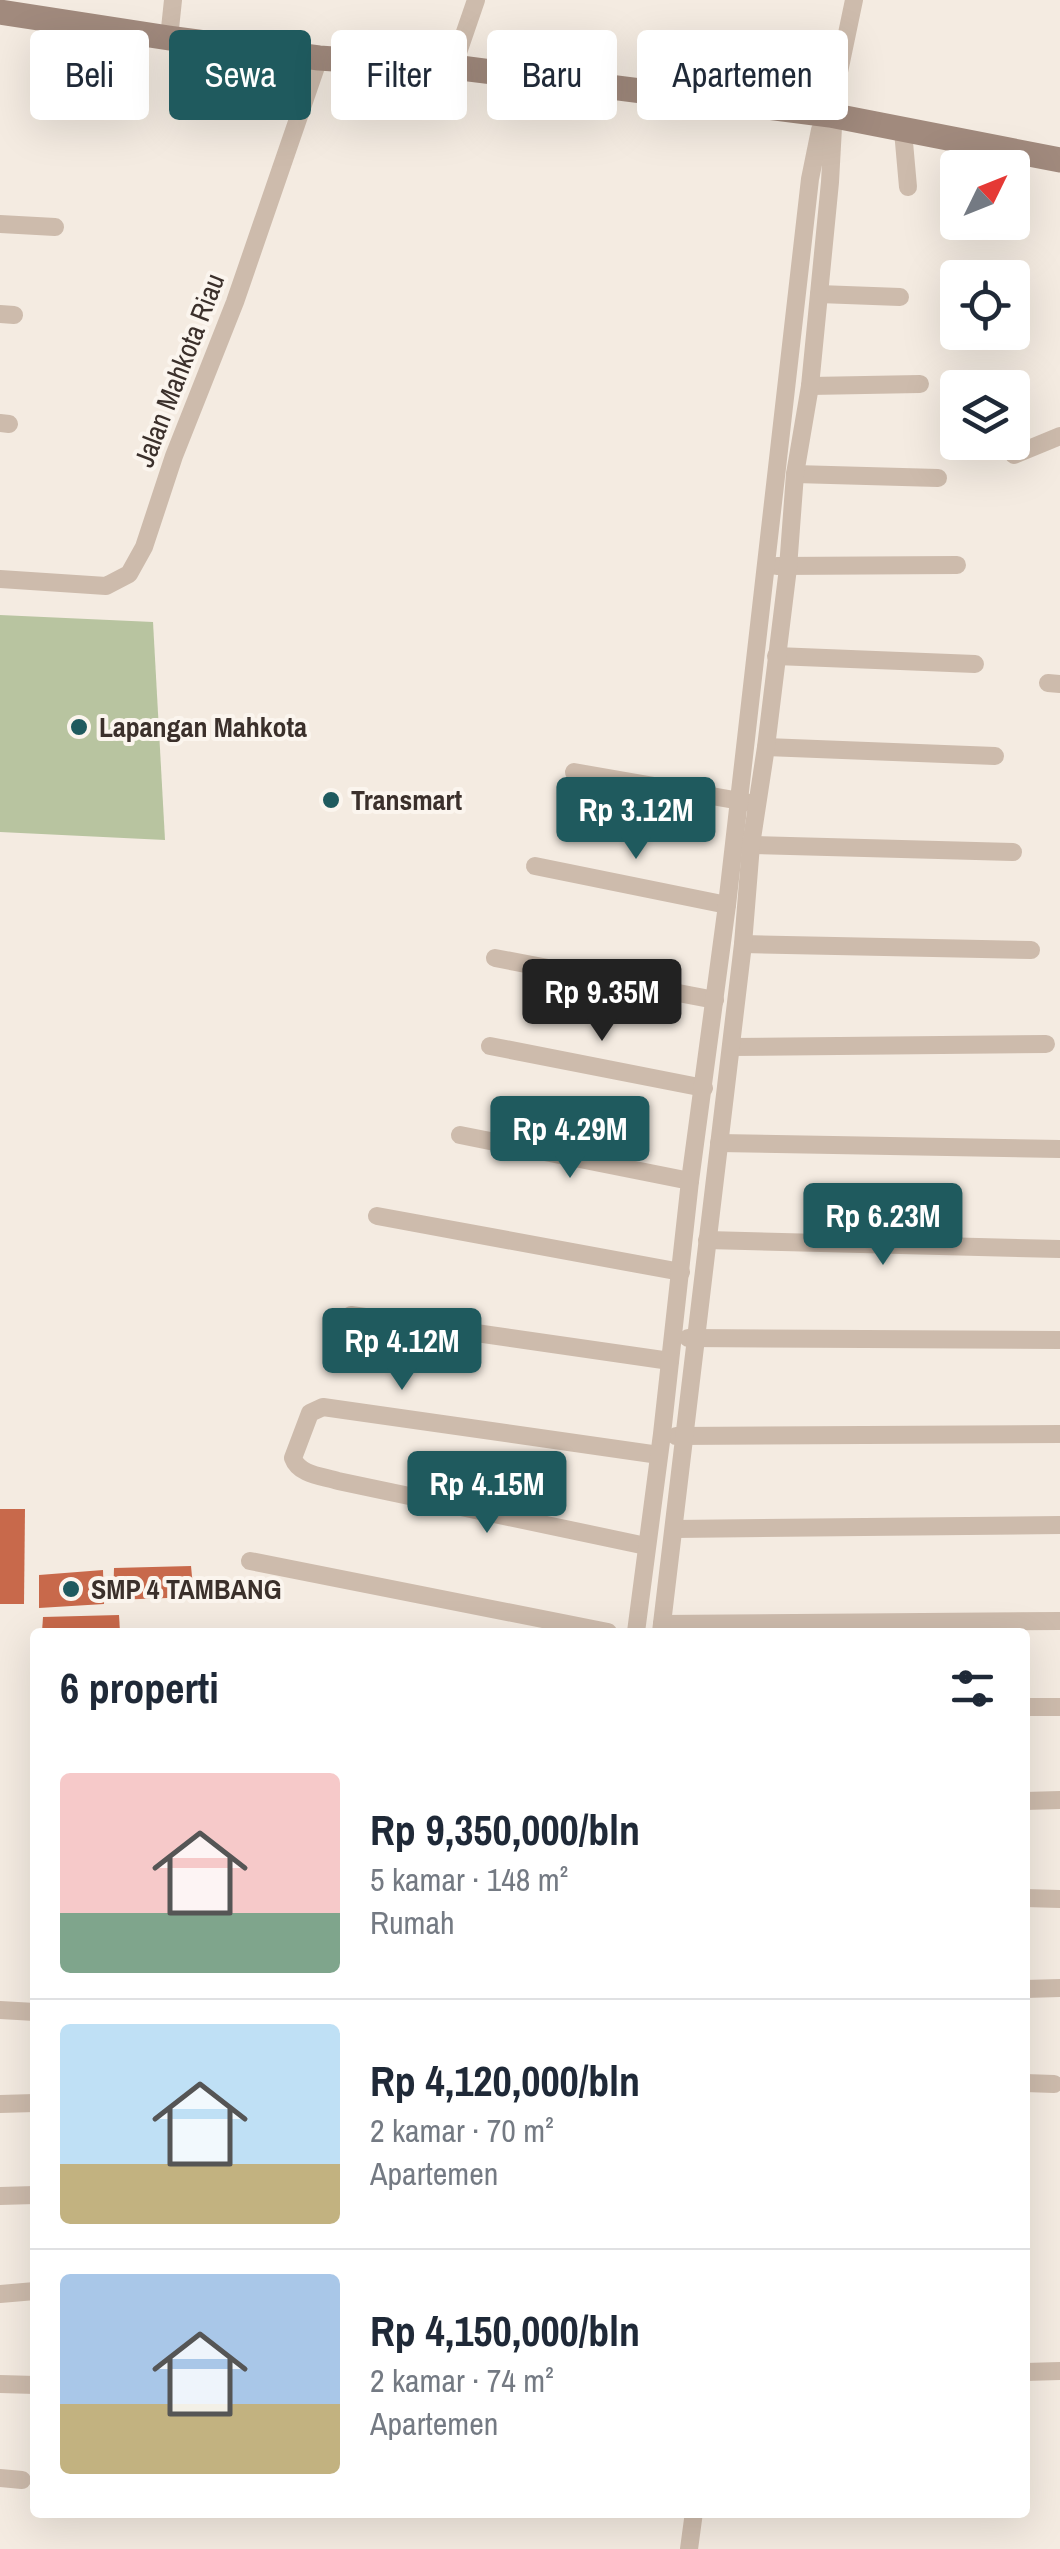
<!DOCTYPE html>
<html lang="id">
<meta charset="utf-8">
<style>
:root{--surface:#fff;--page:#f6f6f7;--text:#1f2937;--muted:#747a83;--line:#e0e1e3;--accent:#1f5a5e}
body{margin:0;font-family:"Archivo Narrow",sans-serif;background:var(--page);color:var(--text);height:100vh;display:flex;flex-direction:column;font-size:38px;white-space:nowrap}
*{box-sizing:border-box;margin:0}
p{font-size:32px;color:var(--muted)}
.icon{flex:none;width:55px;height:55px;fill:none;stroke:currentColor;stroke-width:2;stroke-linecap:round;stroke-linejoin:round}
.map{position:relative;flex:1;overflow:hidden}
.panel{position:absolute;left:30px;top:1628px;width:1000px;height:890px;display:flex;flex-direction:column;background:var(--surface);border-radius:10px;box-shadow:0 10px 40px #0002}
.panel>*{flex:none}
.hud{position:absolute;left:30px;top:30px;width:1000px;height:90px;display:flex;gap:20px}
.needle{width:65px;rotate:47deg}
.controls{position:absolute;left:940px;top:150px;display:grid;gap:20px}
.controls a{display:grid;place-items:center;width:90px;height:90px;border-radius:10px;background:var(--surface);box-shadow:0 10px 40px #0002;font-size:50px}
.price{position:absolute;translate:-50% -85px;padding:0 22px;border-radius:10px;background:var(--accent);color:#fff;font-size:32px;line-height:65px;filter:drop-shadow(0 2px 5px #0008)}
.price::after{content:'';position:absolute;left:50%;top:60px;width:30px;height:22px;margin-left:-15px;background:inherit;clip-path:polygon(0 0,100% 0,50% 100%)}
.price.active{background:#222;color:#fff}
ul{padding:0;list-style:none}
li{display:flex;align-items:center;gap:30px;height:250px;padding:0 30px}
li+li{border-top:2px solid var(--line)}
li span{display:grid;place-items:center;flex:none;width:280px;height:200px;border-radius:10px;color:#555}
li>.icon{margin-inline-start:auto}
span .icon{width:120px;height:120px;fill:#fffc;stroke-width:1}
li b{font-size:42px}
h2{display:flex;justify-content:space-between;align-items:center;height:120px;padding:0 30px;font-size:42px}
.chip{padding:0 35px;border-radius:10px;background:var(--surface);box-shadow:0 10px 40px #0002;font-size:35px;line-height:90px}
.chip.active{background:var(--accent);color:#fff}
.map>svg:first-child{display:block}
</style>
<div class="map">
<svg width="1060" height="2549" viewBox="0 0 1060 2549">
<rect width="100%" height="100%" fill="#f4ebe1"/>
<polygon fill="#b8c4a0" points="0,615 153,622 165,840 0,832"/>
<g fill="#c8694b">
<polygon points="0,1509 25,1509 24,1604 0,1604"/>
<polygon points="191,1566 194,1597 113,1600 114,1568"/>
<polygon points="103,1570 104,1604 39,1608 39,1575"/>
<polygon points="119,1615 120,1632 42,1632 43,1617"/>
</g>
<g fill="none" stroke-linecap="round" stroke-linejoin="round">
<g stroke="#cdbbac" stroke-width="18">
<polyline points="169,38 173,0"/>
<polyline points="453,67 476,0"/>
<polyline points="903,131 908,187"/>
<polyline points="0,224 55,227"/>
<polyline points="819,294 900,297"/>
<polyline points="0,314 14,315"/>
<polyline points="810,386 920,384"/>
<polyline points="0,423 9,424"/>
<polyline points="1014,455 1060,436"/>
<polyline points="795,474 938,478"/>
<polyline points="777,566 957,565"/>
<polyline points="0,579 106,586 129,574 144,547 174,456 235,302 319,58"/>
<polyline points="776,656 975,664"/>
<polyline points="1048,683 1060,684"/>
<polyline points="766,747 995,756"/>
<polyline points="574,772 746,802"/>
<polyline points="751,845 1013,852"/>
<polyline points="535,866 727,905"/>
<polyline points="743,944 1031,950"/>
<polyline points="495,958 715,1000"/>
<polyline points="490,1046 704,1088"/>
<polyline points="731,1047 1046,1044"/>
<polyline points="460,1135 690,1181"/>
<polyline points="719,1143 1060,1149"/>
<polyline points="377,1216 681,1272"/>
<polyline points="707,1240 1060,1249"/>
<polyline points="351,1315 670,1361"/>
<polyline points="688,1338 1060,1340"/>
<polyline points="676,1436 1060,1434"/>
<polyline points="674,1529 1060,1525"/>
<path d="M646,1546L338,1481C322,1476 299,1475 293,1458L310,1413L323,1407L659,1455"/>
<polyline points="250,1561 608,1632"/>
<polyline points="662,1624 1060,1621"/>
<polyline points="636,1632 662,1434 690,1181 727,905 810,179 820,130 830,115 854,0"/>
<polyline points="661,1632 743,944 751,845 766,747 788,568 795,474 810,386 830,182 833,127 830,115"/>
<polyline points="1025,1707 1060,1707"/>
<polyline points="1025,1801 1060,1800"/>
<polyline points="1025,1898 1060,1899"/>
<polyline points="1025,1989 1060,1988"/>
<polyline points="0,2010 35,2012"/>
<polyline points="1025,2083 1054,2084"/>
<polyline points="0,2104 35,2103"/>
<polyline points="0,2196 35,2195"/>
<polyline points="0,2294 35,2291"/>
<polyline points="1025,2372 1060,2371"/>
<polyline points="0,2384 35,2385"/>
<polyline points="0,2478 22,2480"/>
<polyline points="689,2549 694,2512"/>
</g>
<polyline stroke="#a18a7d" stroke-width="25" points="0,12 169,38 319,58 453,67 830,115 1060,160"/>
</g>
<g fill="#1f5a5e" stroke="#fbf5ee" stroke-width="4">
<circle cx="79" cy="727" r="10"/>
<circle cx="331" cy="800" r="10"/>
<circle cx="71" cy="1589" r="10"/>
</g>
<g text-anchor="middle" dominant-baseline="central" stroke-width="8" stroke-linejoin="round" paint-order="stroke">
<g font-size="28" fill="#3b302b" stroke="#fbf5ee">
<text transform="translate(179 370) rotate(-69)">Jalan Mahkota Riau</text>
</g>
<g font-size="28" font-weight="bold" fill="#3b302b" stroke="#fbf5ee" text-anchor="start">
<text x="99" y="727">Lapangan Mahkota</text>
<text x="351" y="800">Transmart</text>
<text x="91" y="1589">SMP 4 TAMBANG</text>
</g>
</g>
</svg>
<div class="controls">
<a><svg class="needle" viewBox="-14 -14 28 28"><path d="M0-13l5 13h-10z" fill="#e53935"/><path d="M0 13l5-13h-10z" fill="#747a83"/></svg></a>
<a><svg class="icon" aria-label="locate" viewBox="0 0 24 24"><circle cx="12" cy="12" r="6"/><path d="M12 2v4M12 18v4M2 12h4M18 12h4"/></svg></a>
<a><svg class="icon" aria-label="layers" viewBox="0 0 24 24"><path d="M12 4l9 5-9 5-9-5zM3 14l9 5 9-5"/></svg></a>
</div>
<b class="price" style="left:636px;top:862px">Rp 3.12M</b>
<b class="price active" style="left:602px;top:1044px">Rp 9.35M</b>
<b class="price" style="left:570px;top:1181px">Rp 4.29M</b>
<b class="price" style="left:883px;top:1268px">Rp 6.23M</b>
<b class="price" style="left:402px;top:1393px">Rp 4.12M</b>
<b class="price" style="left:487px;top:1536px">Rp 4.15M</b>
<div class="hud">
<a class="chip">Beli</a>
<a class="chip active">Sewa</a>
<a class="chip">Filter</a>
<a class="chip">Baru</a>
<a class="chip">Apartemen</a>
</div>
<section class="panel">
<h2>6 properti<svg class="icon" aria-label="filters" viewBox="0 0 24 24"><path d="M4 7h16M4 17h16"/><circle cx="9" cy="7" r="2"/><circle cx="15" cy="17" r="2"/></svg></h2>
<ul>
<li><span style="background:linear-gradient(#f6c9c9 70%,#7fa58c 0)"><svg class="icon" aria-label="home" viewBox="0 0 24 24"><path d="M3 11l9-7 9 7M6 9v11h12V9"/></svg></span><div><b>Rp 9,350,000/bln</b><p>5 kamar · 148 m²</p><p>Rumah</p></div></li>
<li><span style="background:linear-gradient(#bfe0f5 70%,#c2b280 0)"><svg class="icon" aria-label="home" viewBox="0 0 24 24"><path d="M3 11l9-7 9 7M6 9v11h12V9"/></svg></span><div><b>Rp 4,120,000/bln</b><p>2 kamar · 70 m²</p><p>Apartemen</p></div></li>
<li><span style="background:linear-gradient(#a9c7e8 65%,#c2b280 0)"><svg class="icon" aria-label="home" viewBox="0 0 24 24"><path d="M3 11l9-7 9 7M6 9v11h12V9"/></svg></span><div><b>Rp 4,150,000/bln</b><p>2 kamar · 74 m²</p><p>Apartemen</p></div></li>
</ul>
</section>
</div>
